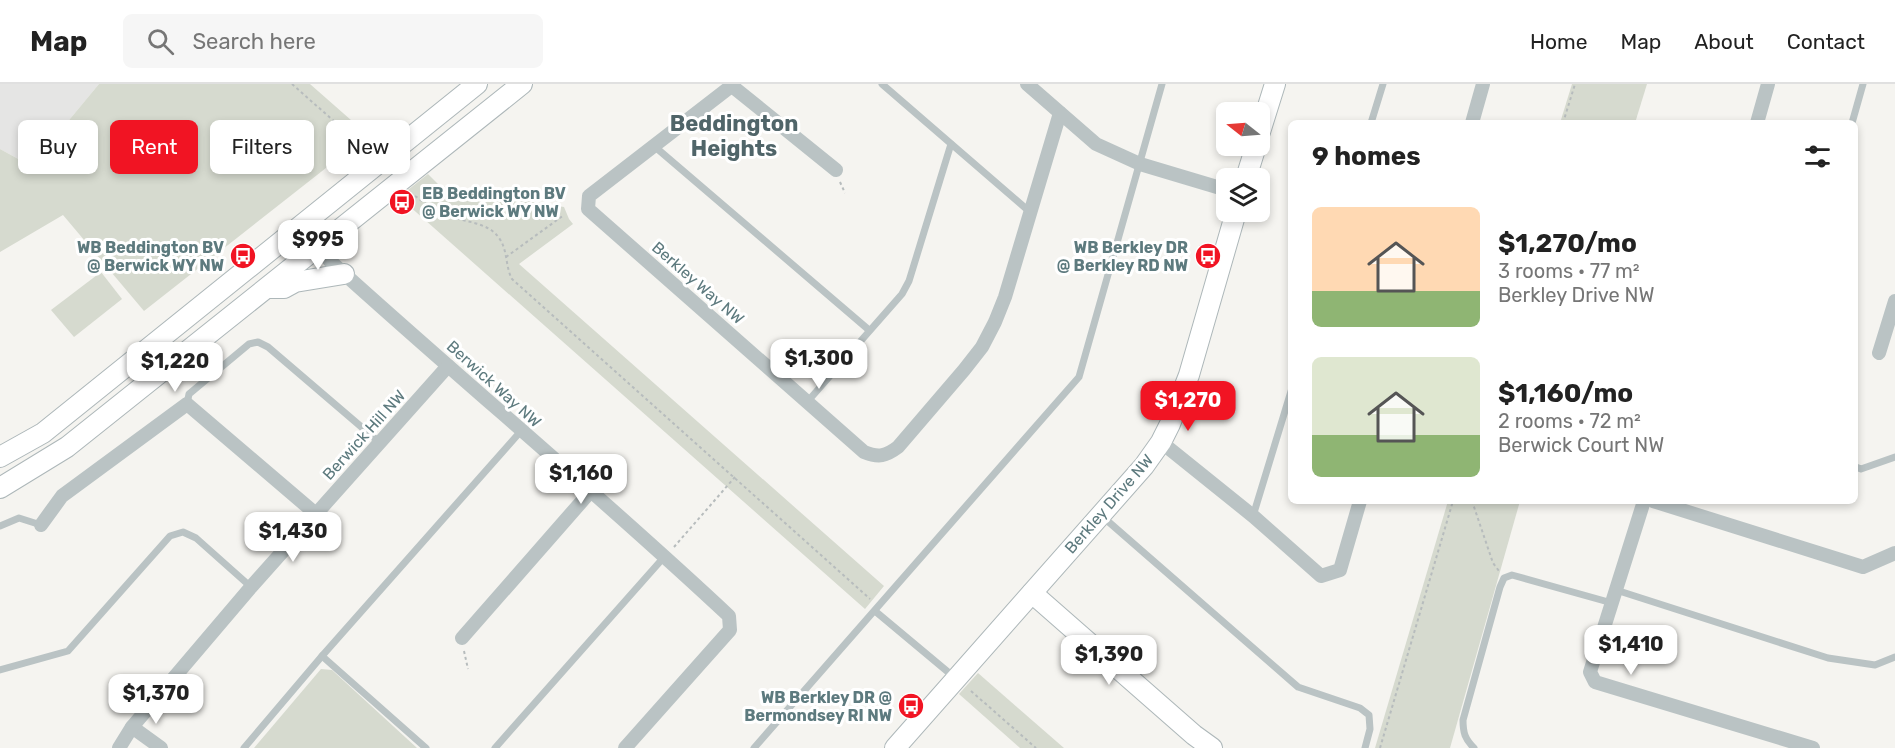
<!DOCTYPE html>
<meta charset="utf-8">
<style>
:root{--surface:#fff;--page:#f6f6f6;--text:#222;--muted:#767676;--line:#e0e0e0;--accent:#f11423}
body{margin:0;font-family:Rubik,sans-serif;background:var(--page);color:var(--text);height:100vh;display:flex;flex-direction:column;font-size:22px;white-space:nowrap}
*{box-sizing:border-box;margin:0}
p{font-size:20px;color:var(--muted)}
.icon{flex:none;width:33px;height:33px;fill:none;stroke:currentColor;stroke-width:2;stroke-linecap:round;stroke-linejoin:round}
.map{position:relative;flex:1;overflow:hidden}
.side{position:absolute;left:1288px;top:36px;width:570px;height:384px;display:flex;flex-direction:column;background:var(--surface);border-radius:9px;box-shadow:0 3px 9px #0003}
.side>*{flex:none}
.banner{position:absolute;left:18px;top:36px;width:570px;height:54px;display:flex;gap:12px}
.needle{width:39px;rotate:287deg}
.controls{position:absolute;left:1216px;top:18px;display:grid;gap:12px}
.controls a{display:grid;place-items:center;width:54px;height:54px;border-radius:9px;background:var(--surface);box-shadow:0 3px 9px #0003;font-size:30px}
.price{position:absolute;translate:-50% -51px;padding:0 14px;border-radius:12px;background:#fff;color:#222;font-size:20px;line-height:39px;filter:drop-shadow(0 2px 3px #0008)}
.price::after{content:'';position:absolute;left:50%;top:36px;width:18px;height:14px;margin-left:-9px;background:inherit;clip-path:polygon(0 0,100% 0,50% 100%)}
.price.current{background:var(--accent);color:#fff}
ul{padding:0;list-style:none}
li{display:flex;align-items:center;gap:18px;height:150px;padding:0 24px}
li span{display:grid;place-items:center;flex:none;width:168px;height:120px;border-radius:9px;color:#555}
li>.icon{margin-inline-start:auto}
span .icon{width:72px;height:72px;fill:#fffc;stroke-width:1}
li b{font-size:26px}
h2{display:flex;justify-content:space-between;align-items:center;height:72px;padding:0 24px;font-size:26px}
.tag{padding:0 21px;border-radius:9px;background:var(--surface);box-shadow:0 3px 9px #0003;font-size:21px;line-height:54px}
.tag.current{background:var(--accent);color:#fff}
header{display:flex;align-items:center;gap:36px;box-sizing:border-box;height:84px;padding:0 30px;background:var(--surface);border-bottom:2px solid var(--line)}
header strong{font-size:28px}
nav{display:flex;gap:33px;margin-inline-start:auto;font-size:21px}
.search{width:420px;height:54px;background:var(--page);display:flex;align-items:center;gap:15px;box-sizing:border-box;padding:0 21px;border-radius:9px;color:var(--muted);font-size:22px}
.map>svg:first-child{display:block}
</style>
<header>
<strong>Map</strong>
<div class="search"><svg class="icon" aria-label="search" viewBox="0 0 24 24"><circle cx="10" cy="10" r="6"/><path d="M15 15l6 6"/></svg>Search here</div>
<nav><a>Home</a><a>Map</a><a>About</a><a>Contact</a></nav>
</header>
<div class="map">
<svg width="1895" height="664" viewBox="0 0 1895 664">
<rect width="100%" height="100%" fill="#f5f4f0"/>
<polygon fill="#e5e5e4" points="0,0 99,0 31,82 0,65"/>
<g fill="#d6dacf">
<polygon points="99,0 310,0 368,51 144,227 63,131 0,168 0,65 31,82"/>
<polygon points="1572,0 1647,0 1635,39 1560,39"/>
<polygon points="428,90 440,102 564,123 569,135 573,140 519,180 884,502 865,525 399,113"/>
<polygon points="101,188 122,215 74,253 51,226"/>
<polygon points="1448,417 1520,417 1450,664 1375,664"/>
<polygon points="321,585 332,586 417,664 254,664"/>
<polygon points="978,589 1064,664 1020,664 959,610"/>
</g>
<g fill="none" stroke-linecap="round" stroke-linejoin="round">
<g stroke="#adb7b9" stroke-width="22">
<g id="secondary">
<polyline points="1260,48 1275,0"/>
<polyline points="1246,94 1256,62"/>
<polyline points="269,204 284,204 295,198 344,190"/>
<polyline points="0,373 43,349 477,0"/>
<polyline points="0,404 67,363 522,0"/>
<polyline points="1032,509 1194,651 1212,664"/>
<polyline points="895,664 1144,382 1161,358 1170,340 1189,291 1236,128"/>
</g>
</g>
<g stroke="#b7bcbd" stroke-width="2" stroke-dasharray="3 3" stroke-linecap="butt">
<polyline points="292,0 362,62"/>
<polyline points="1563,39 1575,0"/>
<polyline points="840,98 845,109"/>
<path d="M415,112C424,118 433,126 443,130C460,138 488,137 499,154C508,166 505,182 512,195L870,515"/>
<polyline points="506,173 564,131"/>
<polyline points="1472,417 1493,479 1499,487"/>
<polyline points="674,463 735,393"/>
<polyline points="464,567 468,585"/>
<polyline points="971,607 1036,664"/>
<polyline points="1380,664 1453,417"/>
</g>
<g stroke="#bac3c4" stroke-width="7">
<polyline points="882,0 1030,128"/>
<polyline points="1371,39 1383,0"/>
<polyline points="1852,39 1863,0"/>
<polyline points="654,62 869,246"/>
<polyline points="808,317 902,210 909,197 951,60"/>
<polyline points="187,320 189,310 249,260 258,258 268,263 379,358"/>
<polyline points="1856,383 1861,385 1895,373"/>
<polyline points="1253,432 1292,304"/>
<polyline points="1103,433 1298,603 1360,624 1369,631 1370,645 1365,664"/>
<polyline points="0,442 19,434 41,441"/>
<polyline points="1616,506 1828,574 1875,581 1895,573"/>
<polyline points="875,527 954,593"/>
<polyline points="322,572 426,664"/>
<polyline points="0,586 68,567 170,452 183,448 196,454 251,503"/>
<polyline points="244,664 322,572 521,347"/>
<polyline points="495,664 665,472"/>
<polyline points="754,664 1079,293 1162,0"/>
<path d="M1474,664C1465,655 1463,649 1463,636L1500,503L1504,494L1512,491L1612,519"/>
</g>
<g stroke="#bac3c4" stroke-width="14">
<path d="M734,0L589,112L588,125L864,368C879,374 886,372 898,363L964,286L982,263L995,238L1005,213L1060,29"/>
<polyline points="1027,0 1096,60 1140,80 1227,106"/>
<polyline points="732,2 836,86"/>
<polyline points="1472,39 1483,0"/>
<polyline points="1757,39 1768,0"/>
<path d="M303,140L329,176C461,296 599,410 729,532L730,546L625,664"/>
<polyline points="1879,269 1895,217"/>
<polyline points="1161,358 1253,432 1321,492 1340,486 1360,417"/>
<polyline points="1644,417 1590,588 1595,598 1813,664"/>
<polyline points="1653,417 1863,483 1895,469"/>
<polyline points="41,441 62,412 187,320 316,430"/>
<polyline points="462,554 590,408"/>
<polyline points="132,643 161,664"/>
<polyline points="119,664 132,643 251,503 448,282"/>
</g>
<use href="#secondary" stroke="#fff" stroke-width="20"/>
</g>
<defs>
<g id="bus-disc" transform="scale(1.35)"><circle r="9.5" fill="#f11423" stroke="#fff"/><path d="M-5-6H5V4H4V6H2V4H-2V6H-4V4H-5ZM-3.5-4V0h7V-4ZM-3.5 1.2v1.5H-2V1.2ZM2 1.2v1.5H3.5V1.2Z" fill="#fff"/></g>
</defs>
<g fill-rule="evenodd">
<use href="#bus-disc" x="402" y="118"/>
<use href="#bus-disc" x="243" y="172"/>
<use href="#bus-disc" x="1208" y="172"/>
<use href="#bus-disc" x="911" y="622"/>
</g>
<g text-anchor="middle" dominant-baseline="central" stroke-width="6" stroke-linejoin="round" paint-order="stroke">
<g font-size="16" font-weight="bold" fill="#5d7a7e" stroke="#fff" text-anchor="end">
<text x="422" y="109" text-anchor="start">EB Beddington BV<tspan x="422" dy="18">@ Berwick WY NW</tspan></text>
<text x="224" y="163">WB Beddington BV<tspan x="224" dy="18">@ Berwick WY NW</tspan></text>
<text x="1188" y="163">WB Berkley DR<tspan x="1188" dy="18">@ Berkley RD NW</tspan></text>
<text x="892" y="613">WB Berkley DR @<tspan x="892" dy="18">Bermondsey RI NW</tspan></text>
</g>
<g font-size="16" fill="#5d7a7e" stroke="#fff">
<text transform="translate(698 199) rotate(41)">Berkley Way NW</text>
<text transform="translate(494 300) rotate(42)">Berwick Way NW</text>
<text transform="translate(364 351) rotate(-48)">Berwick Hill NW</text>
<text transform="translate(1109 420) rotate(-49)">Berkley Drive NW</text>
</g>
<g font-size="22" font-weight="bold" fill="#506569" stroke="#fff">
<text x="734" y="39">Beddington<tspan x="734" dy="25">Heights</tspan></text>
</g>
</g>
</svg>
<div class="controls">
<a><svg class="needle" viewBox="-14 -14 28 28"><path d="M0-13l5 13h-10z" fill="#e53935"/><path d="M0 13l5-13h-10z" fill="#767676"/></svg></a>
<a><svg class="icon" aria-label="layers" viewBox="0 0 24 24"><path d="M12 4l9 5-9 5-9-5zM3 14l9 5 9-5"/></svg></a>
</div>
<b class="price" style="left:318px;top:187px">$995</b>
<b class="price" style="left:819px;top:306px">$1,300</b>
<b class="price" style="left:175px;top:309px">$1,220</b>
<b class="price current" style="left:1188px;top:348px">$1,270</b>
<b class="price" style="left:581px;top:421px">$1,160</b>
<b class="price" style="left:293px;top:479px">$1,430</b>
<b class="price" style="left:1631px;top:592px">$1,410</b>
<b class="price" style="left:1109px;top:602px">$1,390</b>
<b class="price" style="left:156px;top:641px">$1,370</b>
<div class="banner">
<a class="tag">Buy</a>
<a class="tag current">Rent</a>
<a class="tag">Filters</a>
<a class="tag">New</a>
</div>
<section class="side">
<h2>9 homes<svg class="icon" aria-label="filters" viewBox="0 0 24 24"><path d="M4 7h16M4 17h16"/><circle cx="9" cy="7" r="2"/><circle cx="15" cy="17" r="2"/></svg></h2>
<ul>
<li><span style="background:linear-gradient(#ffd9b3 70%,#8fb573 0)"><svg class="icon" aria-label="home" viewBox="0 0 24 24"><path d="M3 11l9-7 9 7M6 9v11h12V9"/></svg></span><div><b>$1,270/mo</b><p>3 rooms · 77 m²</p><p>Berkley Drive NW</p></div></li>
<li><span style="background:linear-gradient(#dfe7d0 65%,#8fb573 0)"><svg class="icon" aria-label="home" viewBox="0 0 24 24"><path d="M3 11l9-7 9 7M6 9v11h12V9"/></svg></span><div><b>$1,160/mo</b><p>2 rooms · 72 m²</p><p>Berwick Court NW</p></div></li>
</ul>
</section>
</div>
